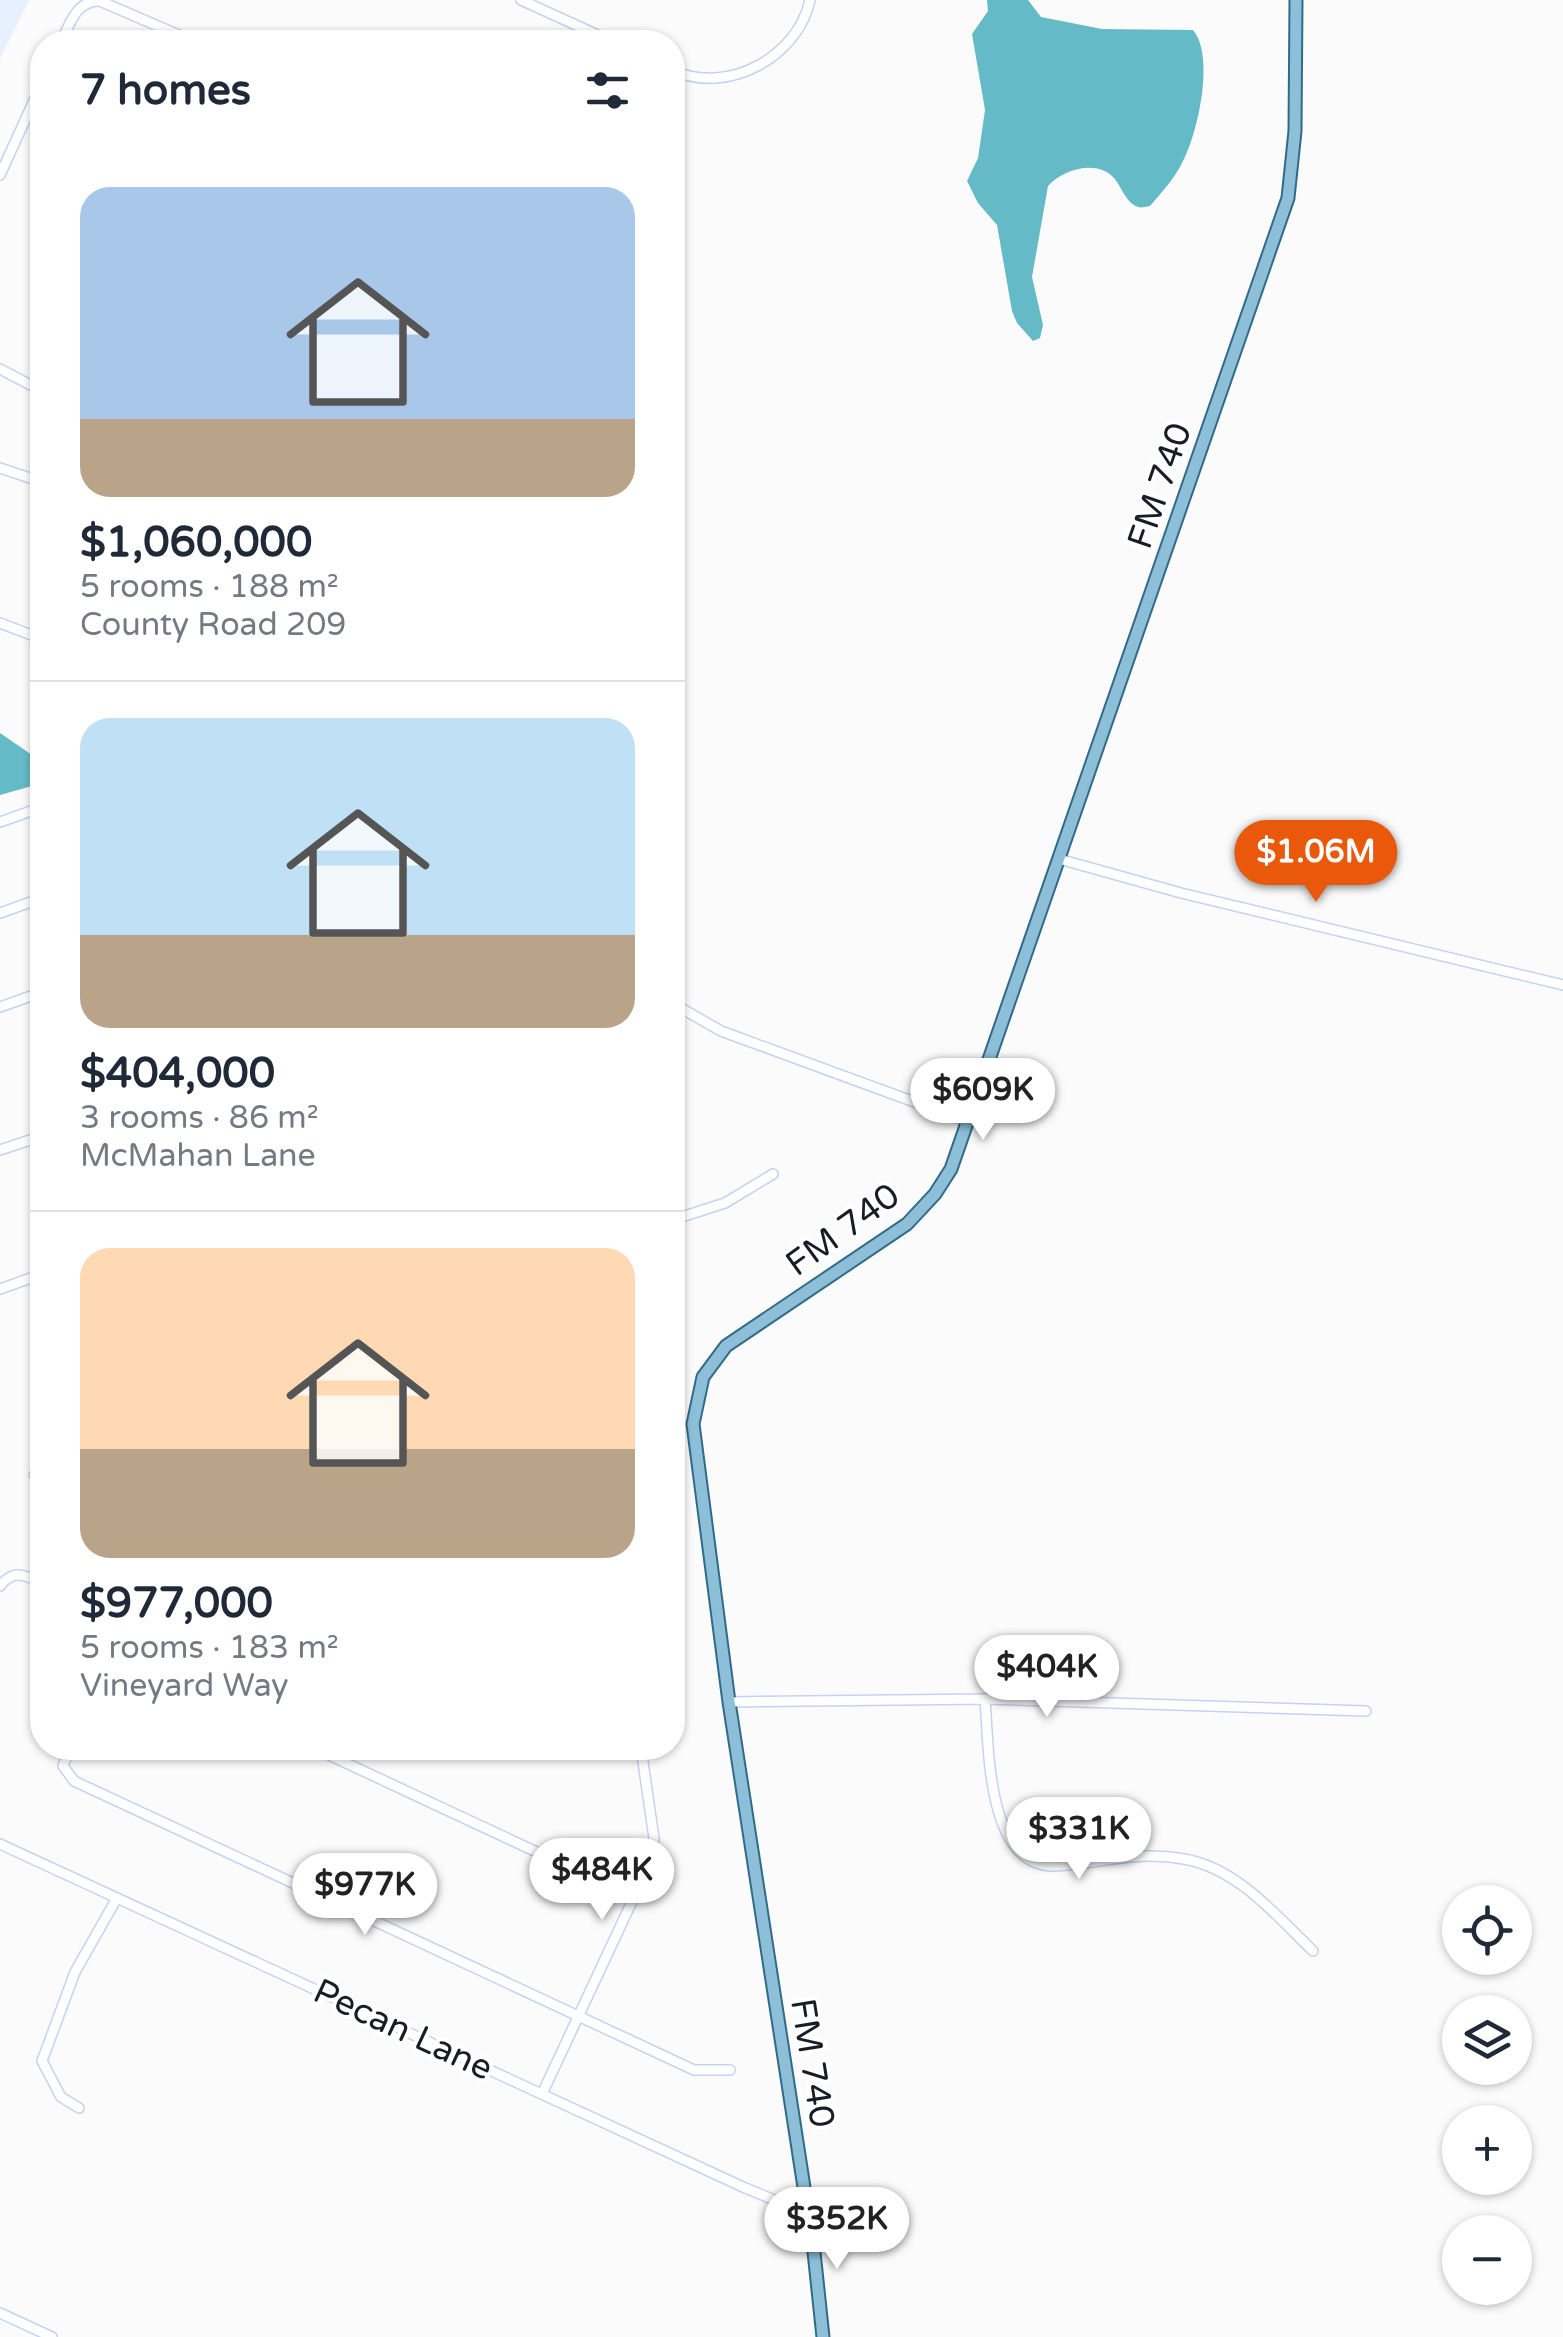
<!DOCTYPE html>
<meta charset="utf-8">
<style>
:root{--surface:#fff;--page:#f6f6f7;--text:#1f2937;--muted:#747a83;--line:#e0e1e3;--accent:#ea580c}
body{margin:0;font-family:"Varela Round",sans-serif;background:var(--page);color:var(--text);height:100vh;display:flex;flex-direction:column;font-size:38px;white-space:nowrap}
*{box-sizing:border-box;margin:0}
p{font-size:32px;color:var(--muted)}
.icon{flex:none;width:55px;height:55px;fill:none;stroke:currentColor;stroke-width:2;stroke-linecap:round;stroke-linejoin:round}
.map{position:relative;flex:1;overflow:hidden}
.drawer{position:absolute;left:30px;top:30px;width:655px;height:1730px;display:flex;flex-direction:column;background:var(--surface);border-radius:40px;box-shadow:0 2px 8px #0004}
.drawer>*{flex:none}
.buttons{position:absolute;left:1442px;top:1885px;display:grid;gap:20px}
.buttons a{display:grid;place-items:center;width:90px;height:90px;border-radius:50%;background:var(--surface);box-shadow:0 2px 8px #0004;font-size:50px}
.price{position:absolute;translate:-50% -85px;padding:0 22px;border-radius:35px;background:#fff;color:#222;font-size:32px;line-height:65px;filter:drop-shadow(0 2px 5px #0008)}
.price::after{content:'';position:absolute;left:50%;top:60px;width:30px;height:22px;margin-left:-15px;background:inherit;clip-path:polygon(0 0,100% 0,50% 100%)}
.price.selected{background:var(--accent);color:#fff}
ul{padding:0;list-style:none}
li{display:grid;align-content:center;gap:20px;height:530px;padding:0 50px}
li+li{border-top:2px solid var(--line)}
li span{display:grid;place-items:center;height:310px;border-radius:30px;color:#555}
li>.icon{margin-inline-start:auto}
span .icon{width:180px;height:180px;fill:#fffc;stroke-width:1}
li b{font-size:42px}
h2{display:flex;justify-content:space-between;align-items:center;height:120px;padding:0 50px;font-size:42px}
.map>svg:first-child{display:block}
</style>
<div class="map">
<svg width="1563" height="2337" viewBox="0 0 1563 2337">
<rect width="100%" height="100%" fill="#fbfbfb"/>
<polygon fill="#e7f0fe" points="0,0 29,0 0,58"/>
<g fill="#64bbc7">
<path d="M987,0H1028L1041,17L1102,29L1193,30C1215,56 1198,132 1183,161C1175,178 1162,192 1150,206C1143,207 1140,209 1134,205C1125,200 1121,186 1114,178C1097,159 1063,169 1048,186L1032,277L1043,325L1040,338L1033,341L1017,323L1012,311L997,225L978,203L967,181L978,158L985,110L972,34L988,11Z"/>
<polygon points="0,733 32,755 36,774 32,786 0,795"/>
</g>
<g fill="none" stroke-linecap="round" stroke-linejoin="round">
<g stroke="#c2d4f0" stroke-width="12">
<g id="minor">
<polyline points="521,0 613,42"/>
<path d="M61,42C70,24 76,0 100,1L181,36L189,42"/>
<path d="M672,70C727,96 798,57 810,0"/>
<polyline points="0,175 42,83"/>
<polyline points="0,369 42,391"/>
<polyline points="0,468 42,482"/>
<polyline points="0,623 42,639"/>
<polyline points="0,822 42,807"/>
<polyline points="1059,859 1181,893 1563,985"/>
<polyline points="0,913 42,898"/>
<polyline points="672,1003 721,1031 969,1122"/>
<polyline points="0,1007 42,992"/>
<polyline points="0,1150 42,1136"/>
<polyline points="672,1220 725,1203 773,1174"/>
<polyline points="0,1289 42,1274"/>
<polyline points="34,1475 42,1472"/>
<path d="M0,1586C13,1569 25,1575 42,1583"/>
<path d="M985,1699C989,1747 986,1867 1055,1866C1101,1864 1135,1850 1184,1859C1237,1868 1277,1916 1313,1951"/>
<polyline points="729,1702 985,1699 1366,1711"/>
<polyline points="70,1748 63,1766 74,1781 694,2070 730,2070"/>
<polyline points="314,1748 635,1898"/>
<polyline points="0,1844 743,2187 808,2214"/>
<polyline points="542,2094 650,1863 654,1838 641,1748"/>
<polyline points="79,2108 61,2097 42,2061 75,1972 117,1898"/>
<polyline points="0,2313 52,2337"/>
</g>
</g>
<g stroke="#326b8a" stroke-width="15">
<polyline id="major" points="823,2337 814,2252 729,1702 693,1424 703,1377 726,1346 907,1224 935,1194 951,1169 1288,198 1295,131 1296,0"/>
</g>
<use href="#minor" stroke="#fff" stroke-width="9"/>
<use href="#major" stroke="#8dbfd9" stroke-width="11"/>
</g>
<g text-anchor="middle" dominant-baseline="central" stroke-width="8" stroke-linejoin="round" paint-order="stroke">
<g font-size="35" fill="#161d27" stroke="#fff">
<text transform="translate(1160 486) rotate(-71)">FM 740</text>
<text transform="translate(843 1230) rotate(-36)">FM 740</text>
<text transform="translate(403 2030) rotate(25)">Pecan Lane</text>
<text transform="translate(812 2063) rotate(81)">FM 740</text>
</g>
</g>
</svg>
<div class="buttons">
<a><svg class="icon" aria-label="locate" viewBox="0 0 24 24"><circle cx="12" cy="12" r="6"/><path d="M12 2v4M12 18v4M2 12h4M18 12h4"/></svg></a>
<a><svg class="icon" aria-label="layers" viewBox="0 0 24 24"><path d="M12 4l9 5-9 5-9-5zM3 14l9 5 9-5"/></svg></a>
<a>+</a>
<a>−</a>
</div>
<b class="price selected" style="left:1316px;top:905px">$1.06M</b>
<b class="price" style="left:983px;top:1143px">$609K</b>
<b class="price" style="left:1047px;top:1720px">$404K</b>
<b class="price" style="left:1079px;top:1882px">$331K</b>
<b class="price" style="left:602px;top:1923px">$484K</b>
<b class="price" style="left:365px;top:1938px">$977K</b>
<b class="price" style="left:837px;top:2272px">$352K</b>
<section class="drawer">
<h2>7 homes<svg class="icon" aria-label="filters" viewBox="0 0 24 24"><path d="M4 7h16M4 17h16"/><circle cx="9" cy="7" r="2"/><circle cx="15" cy="17" r="2"/></svg></h2>
<ul>
<li><span style="background:linear-gradient(#a9c7e8 75%,#b9a48a 0)"><svg class="icon" aria-label="home" viewBox="0 0 24 24"><path d="M3 11l9-7 9 7M6 9v11h12V9"/></svg></span><div><b>$1,060,000</b><p>5 rooms · 188 m²</p><p>County Road 209</p></div></li>
<li><span style="background:linear-gradient(#bfe0f5 70%,#b9a48a 0)"><svg class="icon" aria-label="home" viewBox="0 0 24 24"><path d="M3 11l9-7 9 7M6 9v11h12V9"/></svg></span><div><b>$404,000</b><p>3 rooms · 86 m²</p><p>McMahan Lane</p></div></li>
<li><span style="background:linear-gradient(#ffd9b3 65%,#b9a48a 0)"><svg class="icon" aria-label="home" viewBox="0 0 24 24"><path d="M3 11l9-7 9 7M6 9v11h12V9"/></svg></span><div><b>$977,000</b><p>5 rooms · 183 m²</p><p>Vineyard Way</p></div></li>
</ul>
</section>
</div>
